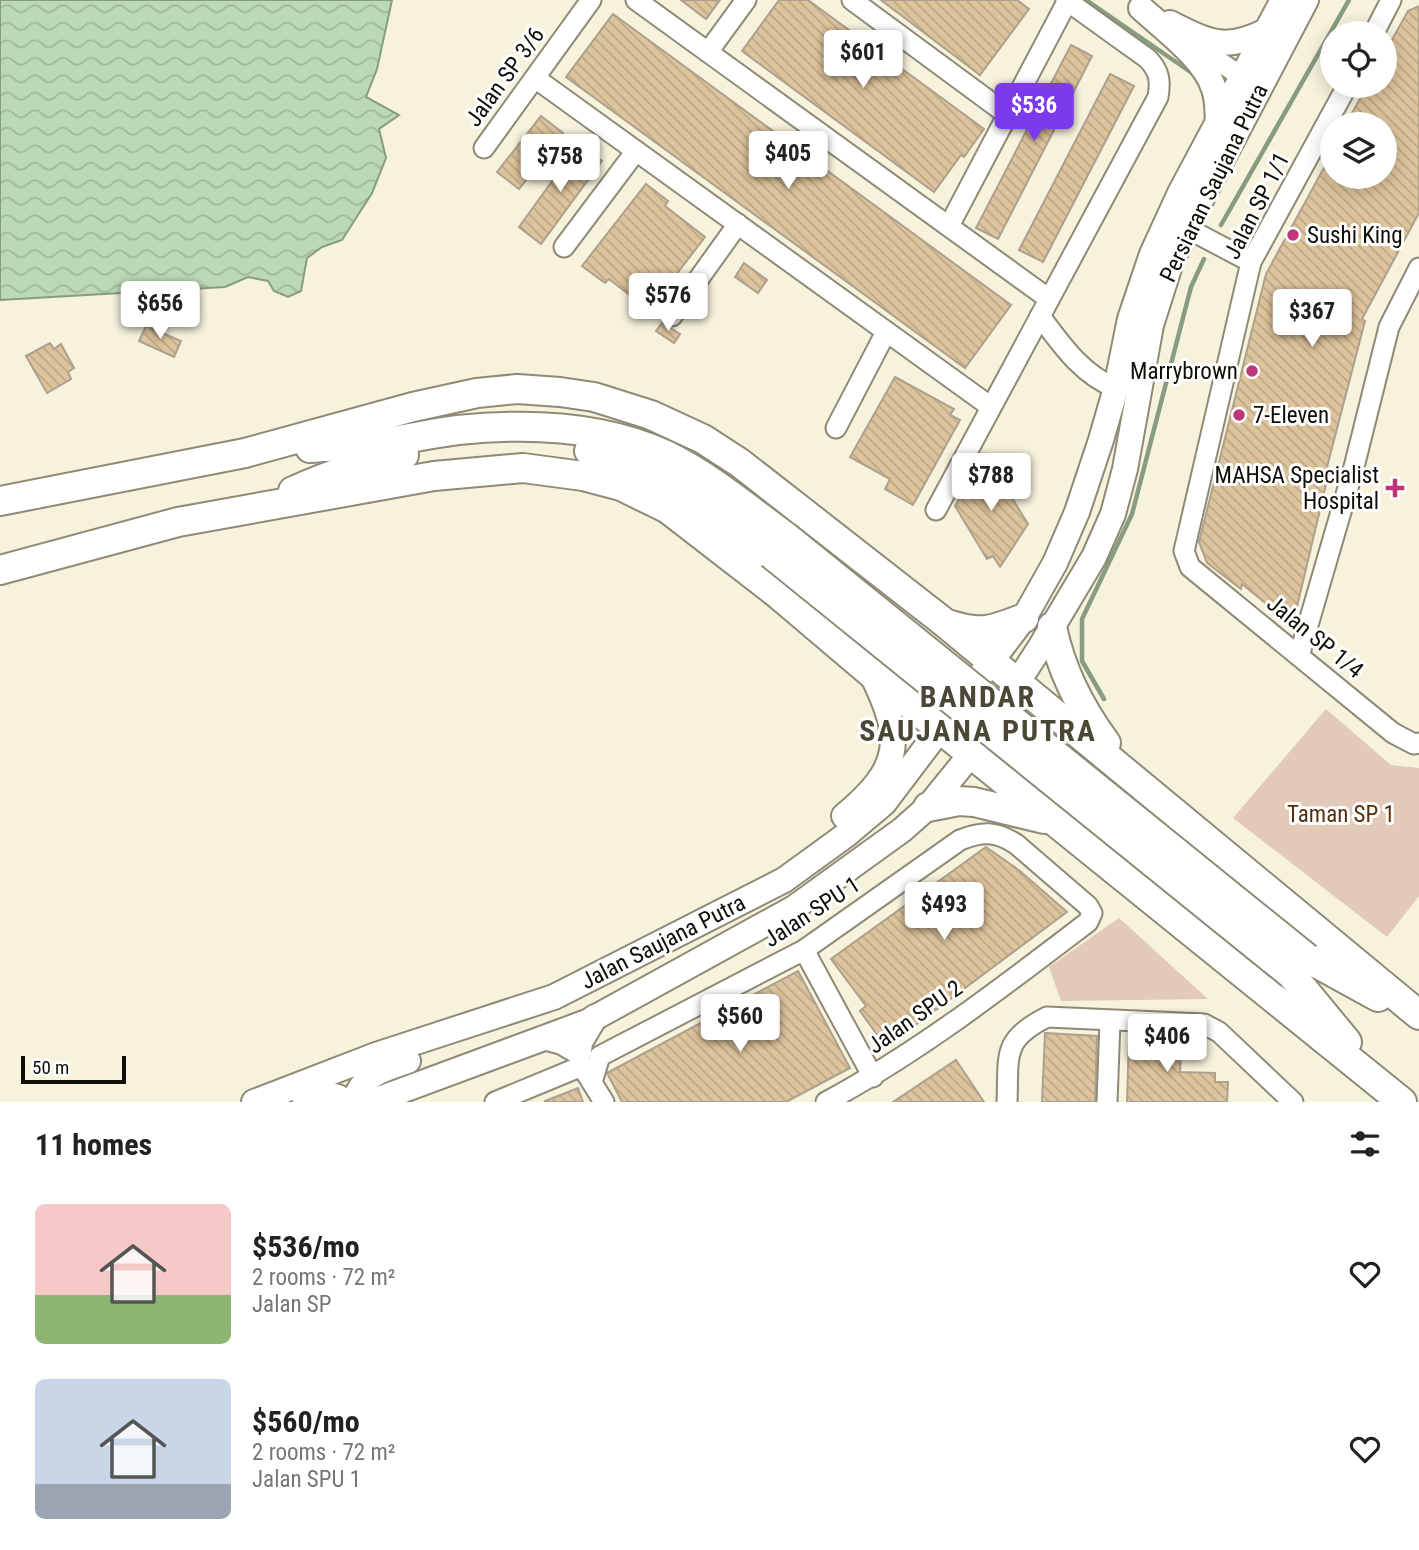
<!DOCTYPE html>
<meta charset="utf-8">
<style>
:root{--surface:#fff;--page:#f6f6f6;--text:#222;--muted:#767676;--accent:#7c3aed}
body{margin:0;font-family:"Roboto Condensed",sans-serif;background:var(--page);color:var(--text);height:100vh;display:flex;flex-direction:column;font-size:26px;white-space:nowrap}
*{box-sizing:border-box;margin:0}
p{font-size:23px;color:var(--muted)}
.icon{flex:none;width:38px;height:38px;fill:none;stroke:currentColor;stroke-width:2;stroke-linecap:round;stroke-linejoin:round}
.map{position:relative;height:1102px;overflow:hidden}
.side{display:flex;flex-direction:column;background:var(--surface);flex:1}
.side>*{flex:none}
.tools{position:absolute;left:1320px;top:21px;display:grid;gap:14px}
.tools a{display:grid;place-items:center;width:77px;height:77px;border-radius:50%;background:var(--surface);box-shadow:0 4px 18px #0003;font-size:35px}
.scale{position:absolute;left:21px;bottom:18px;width:105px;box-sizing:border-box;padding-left:7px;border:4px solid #0e0d06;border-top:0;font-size:19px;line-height:24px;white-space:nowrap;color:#0e0d06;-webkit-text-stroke:5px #fefefe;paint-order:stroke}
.price{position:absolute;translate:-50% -60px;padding:0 16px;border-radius:7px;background:#fff;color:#222;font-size:23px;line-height:46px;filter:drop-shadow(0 2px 4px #0008)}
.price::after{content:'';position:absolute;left:50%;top:42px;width:21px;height:16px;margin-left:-10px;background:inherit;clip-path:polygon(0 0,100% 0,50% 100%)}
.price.on{background:var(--accent);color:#fff}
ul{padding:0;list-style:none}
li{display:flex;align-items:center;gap:21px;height:175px;padding:0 35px}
li span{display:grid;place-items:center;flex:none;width:196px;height:140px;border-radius:10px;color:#555}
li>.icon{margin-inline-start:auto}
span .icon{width:84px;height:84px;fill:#fffc;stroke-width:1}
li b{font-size:30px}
h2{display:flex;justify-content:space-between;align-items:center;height:84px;padding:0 35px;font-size:30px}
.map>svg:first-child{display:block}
</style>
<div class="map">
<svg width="1419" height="1102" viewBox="0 0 1419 1102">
<defs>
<pattern id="water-waves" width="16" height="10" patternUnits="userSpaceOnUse" patternTransform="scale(1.75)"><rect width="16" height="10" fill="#bbd9b4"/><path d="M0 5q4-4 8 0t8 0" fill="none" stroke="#a0b999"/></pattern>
<pattern id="building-back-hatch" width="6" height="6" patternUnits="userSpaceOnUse" patternTransform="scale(1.75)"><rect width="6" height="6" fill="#dec49c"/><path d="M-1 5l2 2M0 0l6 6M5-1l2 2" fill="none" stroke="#bda785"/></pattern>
</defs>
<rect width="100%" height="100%" fill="#f6f2dc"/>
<g fill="#e3c9b7">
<polygon points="1326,709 1391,765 1419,768 1419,896 1387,937 1233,818"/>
<polygon points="1119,918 1208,999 1061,1001 1049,967"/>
</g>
<polygon fill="url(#water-waves)" stroke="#879c80" stroke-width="2" points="0,0 392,0 377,69 366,97 399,115 379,129 386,158 372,193 342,240 322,247 307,258 301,291 288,297 274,291 268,281 248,277 225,287 0,300"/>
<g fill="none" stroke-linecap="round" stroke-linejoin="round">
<g stroke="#879c80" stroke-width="4.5">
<polyline points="1086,0 1192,73"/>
<polyline points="1221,225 1349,0"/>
<polyline points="1104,699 1082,661 1082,619 1132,514 1191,287 1204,259"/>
</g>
</g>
<g fill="url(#building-back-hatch)" stroke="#ada08e" stroke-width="2">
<polygon points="681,0 720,0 706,19"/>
<polygon points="779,0 808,0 984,129 964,157 961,155 934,192 742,51"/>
<polygon points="881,0 1017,0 1029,9 980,75"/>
<polygon points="1419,6 1419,213 1362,319 1365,321 1327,467 1330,468 1294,619 1286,620 1242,584 1241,589 1207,563 1199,542 1266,274 1332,153 1332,177 1385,177 1397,154 1384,147 1384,124 1346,124 1367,86 1384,86 1384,54 1408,11"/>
<polygon points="613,14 1011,305 965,368 566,77"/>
<polygon points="1071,45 1092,56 998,239 976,228"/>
<polygon points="1110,74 1134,86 1043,262 1019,250"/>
<polygon points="541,116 563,133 519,189 497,172"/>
<polygon points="579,144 602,161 541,244 519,227"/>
<polygon points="646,184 668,201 665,206 705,237 649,310 609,279 605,283 582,266"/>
<polygon points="744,263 767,280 758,293 735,277"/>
<polygon points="662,323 680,334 674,343 656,331"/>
<polygon points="146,326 181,341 174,357 139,341"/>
<polygon points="50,343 54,349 61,344 74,368 68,372 71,379 47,393 26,356"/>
<polygon points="895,377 954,409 950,415 960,420 913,505 885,489 890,479 850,457"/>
<polygon points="985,454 1028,524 1000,567 993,556 987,559 955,506"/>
<polygon points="986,847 1020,871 1067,912 886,1047 860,1011 866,1006 831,959"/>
<polygon points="798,971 850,1068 786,1102 622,1102 607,1073"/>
<polygon points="1045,1033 1097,1036 1095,1102 1042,1102"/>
<polygon points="1161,1035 1182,1036 1180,1072 1215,1073 1215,1082 1228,1082 1227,1102 1127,1102 1129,1037 1161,1038"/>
<polygon points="956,1060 984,1102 893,1102"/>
<polygon points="578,1088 583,1102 545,1102 545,1101"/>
</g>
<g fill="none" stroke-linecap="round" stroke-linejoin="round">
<g stroke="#8e8a76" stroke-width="23">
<g id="minor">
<polyline points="636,0 1049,299"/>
<polyline points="852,0 1008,115"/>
<polyline points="1374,33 1391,0"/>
<polyline points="1185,38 1242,77"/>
<polyline points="708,52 746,0"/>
<polyline points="535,78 991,407"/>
<polyline points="1347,86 1251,262 1184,551 1190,567 1393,733 1414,744 1419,743"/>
<polyline points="484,148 591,0"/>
<polyline points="1175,222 1251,262"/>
<polyline points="949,226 1068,0"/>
<polyline points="564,247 636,151"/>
<polyline points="672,316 738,224"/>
<path d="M1040,316C1061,344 1082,375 1116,388"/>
<polyline points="836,428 886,332"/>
<path d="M936,510L1158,97C1161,80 1159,71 1148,59L1066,0"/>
<polyline points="1299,656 1354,467 1389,327 1419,268"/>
<polyline points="804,950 873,1077"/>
<polyline points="586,1073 604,1102"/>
<path d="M592,1082L600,1056L804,950L960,840C982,831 996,831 1016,844L1088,906L1092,913L1088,922C1004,986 919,1052 826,1102"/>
<polyline points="495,1102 582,1066"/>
<path d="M1007,1102C1009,1056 1001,1040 1047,1017L1204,1024L1219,1032L1293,1102"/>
<polyline points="1107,1102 1110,1021"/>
</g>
</g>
<g stroke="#8e8a76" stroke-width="28">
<g id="major">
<path d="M1141,8C1164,29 1205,59 1214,89C1218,100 1217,111 1218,122"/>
<path d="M1170,23C1208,42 1225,52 1266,31"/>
<path d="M844,816C903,767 904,739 871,673"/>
<polyline points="547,1038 562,1042 579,1052 580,1042 595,1017"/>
<polyline points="254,1102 376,1055 554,997 784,880 846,835 884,803 1024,618 1055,563 1077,512 1101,440 1116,388 1130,319 1152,254 1180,193 1283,0"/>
<path d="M305,1102C320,1096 333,1091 346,1102"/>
<path d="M354,1102C363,1073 382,1070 408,1061"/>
<polyline points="371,1102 587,1022 794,908 902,830 928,807 971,754 1041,646 1094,557 1113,514 1125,469 1151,325 1171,262 1203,196 1306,0"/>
</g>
</g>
<g stroke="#8e8a76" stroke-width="32">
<g id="highway">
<path d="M310,448C335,446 360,446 384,442C409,439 433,433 458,430C527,423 602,425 666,455C709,476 747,508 785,536"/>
<path d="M589,451C659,468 715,512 771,554"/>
<path d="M293,491C329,475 365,462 404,455"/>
<polyline points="0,501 245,453 413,407 477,393 517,389 560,392 594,397 651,415 703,439 740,463 945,623 1419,1015"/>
<polyline points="0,570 178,522 434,476 523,468 583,476 621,486 668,509 779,595 871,673 1402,1102"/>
<path d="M951,625C983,635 993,630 1024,618"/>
<path d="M1052,627C1061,670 1080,708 1106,743"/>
<polyline points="928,807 959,801 974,802 1044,819"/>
<polyline points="1307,958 1378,997"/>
<polyline points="1291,974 1347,1042"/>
</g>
</g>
<use href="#minor" stroke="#fff" stroke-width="19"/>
<use href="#major" stroke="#fff" stroke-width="24"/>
<use href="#highway" stroke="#fff" stroke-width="28"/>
<g stroke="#8e8a76" stroke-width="32" stroke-linecap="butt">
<g id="highway-bridge">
<polyline points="785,536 1307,958"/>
<polyline points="771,554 1291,974"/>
</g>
</g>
<use href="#highway-bridge" stroke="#fff" stroke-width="28"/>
</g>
<g fill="#bd387a" stroke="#fefefe" stroke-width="2.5">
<circle cx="1293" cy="235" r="7"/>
<circle cx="1252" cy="371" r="7"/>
<circle cx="1239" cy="415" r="7"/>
<path d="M1391.5 477.5h7v7h7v7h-7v7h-7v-7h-7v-7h7z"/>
</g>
<g text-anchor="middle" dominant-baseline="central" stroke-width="6" stroke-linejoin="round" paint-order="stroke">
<g font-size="23" fill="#0e0d06" stroke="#fefefe">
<text transform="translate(505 77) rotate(-54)">Jalan SP 3/6</text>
<text transform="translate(1214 183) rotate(-64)">Persiaran Saujana Putra</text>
<text transform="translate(1257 206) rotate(-63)">Jalan SP 1/1</text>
<text transform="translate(1315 637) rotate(39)">Jalan SP 1/4</text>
<text transform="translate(812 912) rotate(-33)">Jalan SPU 1</text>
<text transform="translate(663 942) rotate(-27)">Jalan Saujana Putra</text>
<text transform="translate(915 1017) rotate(-35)">Jalan SPU 2</text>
</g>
<g font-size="23" fill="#0e0d06" stroke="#fefefe" text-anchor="start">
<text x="1307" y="235">Sushi King</text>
<text x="1238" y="371" text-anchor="end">Marrybrown</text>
<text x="1253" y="415">7-Eleven</text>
<text x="1379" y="475" text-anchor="end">MAHSA Specialist<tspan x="1379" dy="26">Hospital</tspan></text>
</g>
<g font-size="23" fill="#562f0f" stroke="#fefefe">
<text x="1341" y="814">Taman SP 1</text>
</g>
<g font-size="30" font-weight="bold" letter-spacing="2" fill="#4a4735" stroke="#fefefe">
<text x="978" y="696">BANDAR<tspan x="978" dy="34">SAUJANA PUTRA</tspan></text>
</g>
</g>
</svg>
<div class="tools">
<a><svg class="icon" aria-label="locate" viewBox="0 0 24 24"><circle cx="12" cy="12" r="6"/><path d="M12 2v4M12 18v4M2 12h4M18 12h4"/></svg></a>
<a><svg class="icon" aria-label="layers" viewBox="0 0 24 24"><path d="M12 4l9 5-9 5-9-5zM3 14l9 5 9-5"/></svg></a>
</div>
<div class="scale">50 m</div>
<b class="price" style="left:863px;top:90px">$601</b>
<b class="price on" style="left:1034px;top:143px">$536</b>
<b class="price" style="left:788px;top:191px">$405</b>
<b class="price" style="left:560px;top:194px">$758</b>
<b class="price" style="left:668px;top:333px">$576</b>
<b class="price" style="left:160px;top:341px">$656</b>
<b class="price" style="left:1312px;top:349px">$367</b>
<b class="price" style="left:991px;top:513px">$788</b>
<b class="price" style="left:944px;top:942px">$493</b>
<b class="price" style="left:740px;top:1054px">$560</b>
<b class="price" style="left:1167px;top:1074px">$406</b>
</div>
<section class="side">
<h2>11 homes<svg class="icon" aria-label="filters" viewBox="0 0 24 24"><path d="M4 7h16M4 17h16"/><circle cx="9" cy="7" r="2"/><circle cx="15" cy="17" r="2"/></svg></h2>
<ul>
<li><span style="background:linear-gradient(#f6c9c9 65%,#8fb573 0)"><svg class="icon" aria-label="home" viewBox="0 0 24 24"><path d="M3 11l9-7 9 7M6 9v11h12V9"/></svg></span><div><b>$536/mo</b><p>2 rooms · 72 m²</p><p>Jalan SP</p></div><svg class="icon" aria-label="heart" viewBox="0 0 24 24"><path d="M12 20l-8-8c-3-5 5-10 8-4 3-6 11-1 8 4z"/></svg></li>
<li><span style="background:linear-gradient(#c9d6e8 75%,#9aa5b1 0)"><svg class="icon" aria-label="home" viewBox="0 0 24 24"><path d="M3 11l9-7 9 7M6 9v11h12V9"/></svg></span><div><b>$560/mo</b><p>2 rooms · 72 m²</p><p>Jalan SPU 1</p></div><svg class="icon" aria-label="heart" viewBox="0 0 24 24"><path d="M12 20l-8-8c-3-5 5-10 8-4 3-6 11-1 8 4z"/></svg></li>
</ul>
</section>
